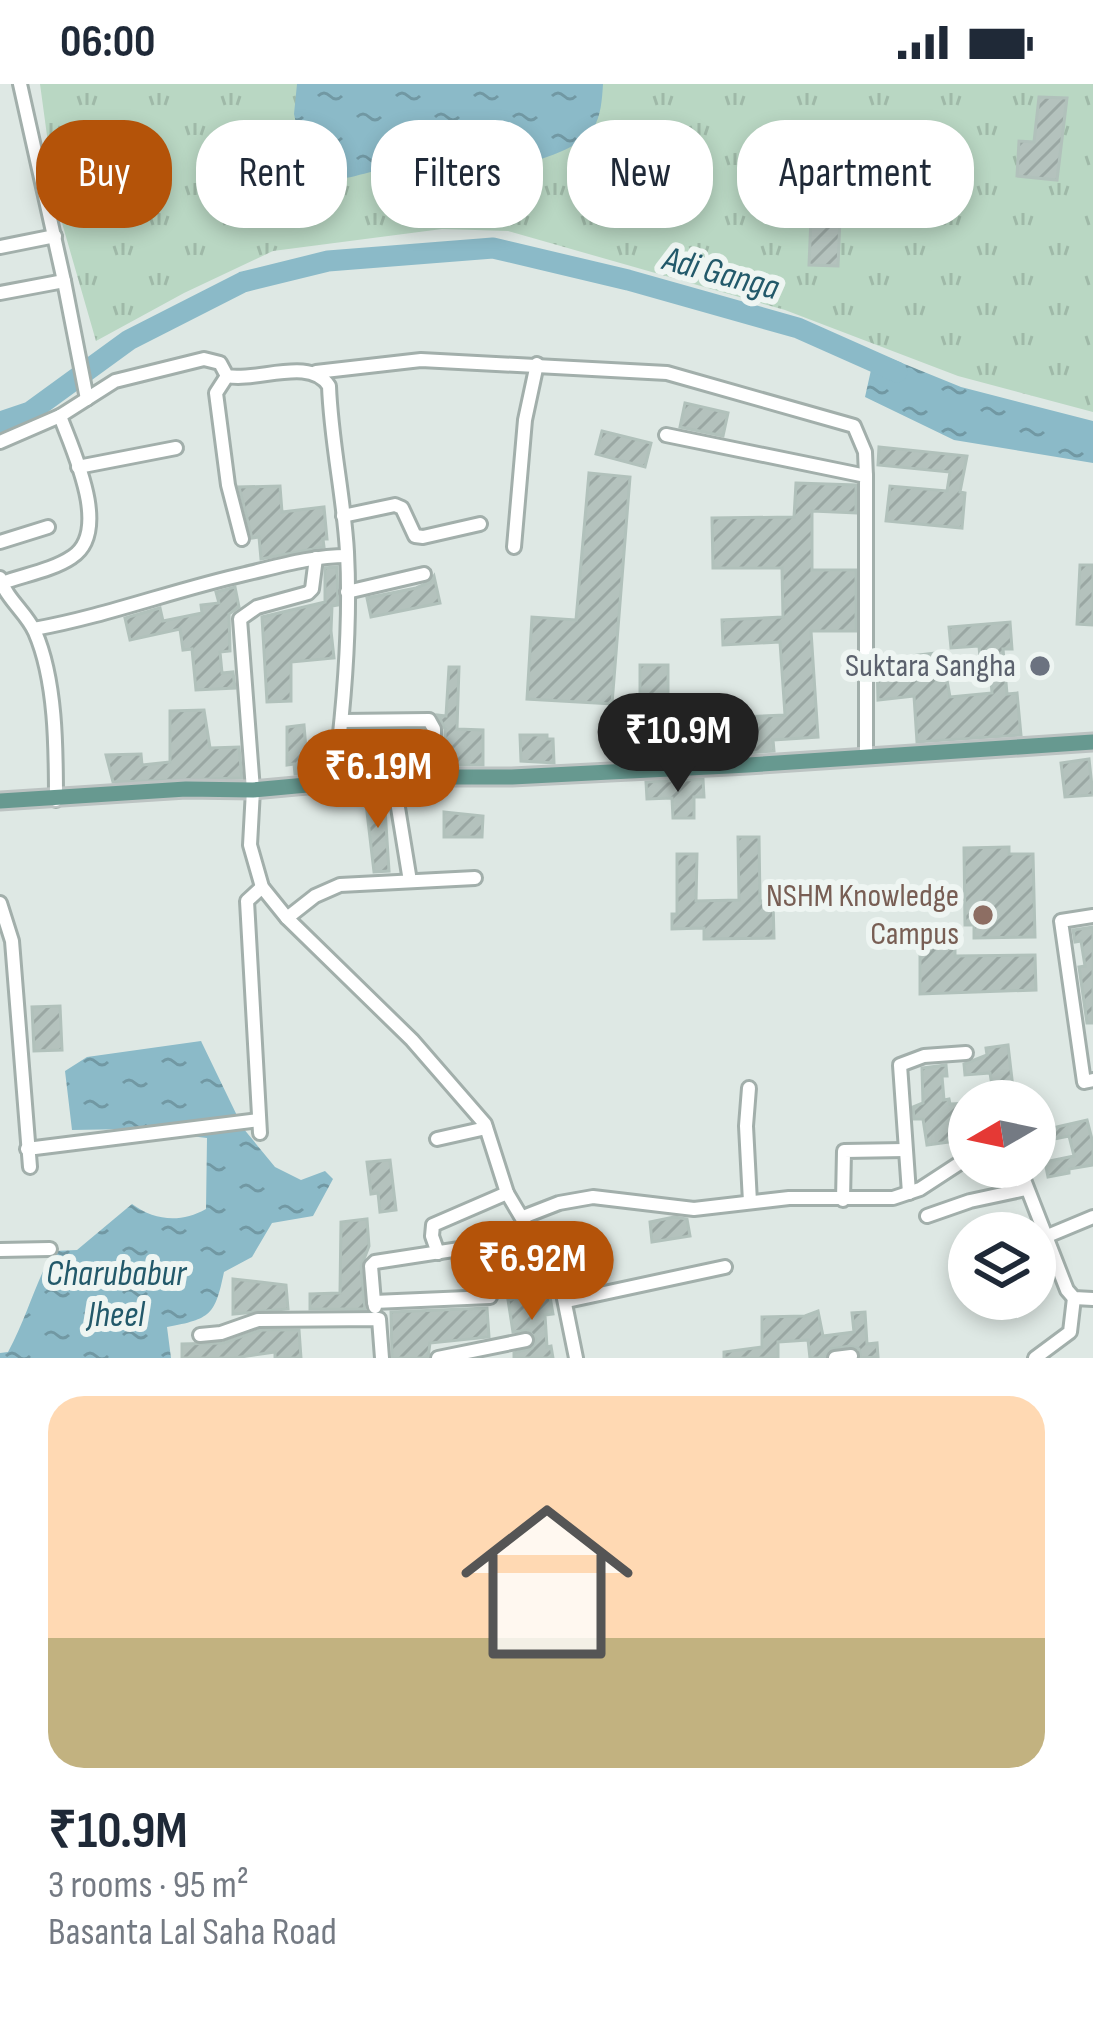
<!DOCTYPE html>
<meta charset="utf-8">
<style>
:root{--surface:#fff;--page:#f2f2f3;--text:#1f2937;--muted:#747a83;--line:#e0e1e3;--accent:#b45309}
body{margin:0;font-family:"Sofia Sans Condensed",sans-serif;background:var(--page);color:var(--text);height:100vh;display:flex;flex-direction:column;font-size:45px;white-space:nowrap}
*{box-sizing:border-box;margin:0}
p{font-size:39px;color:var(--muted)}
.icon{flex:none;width:66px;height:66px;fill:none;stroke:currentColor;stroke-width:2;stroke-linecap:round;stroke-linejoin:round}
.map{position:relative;height:1274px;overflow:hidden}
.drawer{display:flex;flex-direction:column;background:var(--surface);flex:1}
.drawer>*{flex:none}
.guide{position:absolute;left:36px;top:36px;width:1023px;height:108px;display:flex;gap:24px}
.needle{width:78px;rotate:261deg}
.fabs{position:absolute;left:948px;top:996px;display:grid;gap:24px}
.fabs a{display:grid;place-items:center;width:108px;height:108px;border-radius:50%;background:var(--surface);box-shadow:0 6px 18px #0003;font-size:60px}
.price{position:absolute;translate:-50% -102px;padding:0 27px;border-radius:42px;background:var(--accent);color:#fff;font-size:39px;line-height:78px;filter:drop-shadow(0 3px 6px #0008)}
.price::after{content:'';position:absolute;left:50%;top:72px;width:36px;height:27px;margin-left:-18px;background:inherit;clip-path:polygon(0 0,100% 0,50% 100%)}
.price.current{background:#222;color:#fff}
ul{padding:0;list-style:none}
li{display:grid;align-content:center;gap:24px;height:636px;padding:0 48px}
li+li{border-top:3px solid var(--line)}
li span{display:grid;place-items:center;height:372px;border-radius:36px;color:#555}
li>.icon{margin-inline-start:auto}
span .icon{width:216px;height:216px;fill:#fffc;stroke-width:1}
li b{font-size:51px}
.pill{padding:0 42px;border-radius:48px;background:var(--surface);box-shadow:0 6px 18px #0003;font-size:42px;line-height:108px}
.pill.current{background:var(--accent);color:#fff}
.status{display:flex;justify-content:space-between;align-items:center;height:84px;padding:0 60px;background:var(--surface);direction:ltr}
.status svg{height:33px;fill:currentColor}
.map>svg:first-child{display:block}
</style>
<div class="status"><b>06:00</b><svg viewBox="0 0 49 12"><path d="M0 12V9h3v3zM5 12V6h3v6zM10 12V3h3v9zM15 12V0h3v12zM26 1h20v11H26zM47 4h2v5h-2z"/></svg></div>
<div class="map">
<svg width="1093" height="1274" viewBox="0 0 1093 1274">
<defs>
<pattern id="grass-tufts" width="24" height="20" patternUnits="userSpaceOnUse" patternTransform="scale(3)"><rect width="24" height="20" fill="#b9d7c3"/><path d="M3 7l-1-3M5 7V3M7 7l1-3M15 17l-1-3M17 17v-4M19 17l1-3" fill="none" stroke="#9fb9a8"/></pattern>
<pattern id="water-ripples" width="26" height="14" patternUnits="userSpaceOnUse" patternTransform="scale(3)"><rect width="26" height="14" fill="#8bbac8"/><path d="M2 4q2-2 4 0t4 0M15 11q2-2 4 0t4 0" fill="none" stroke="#7198a3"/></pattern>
<pattern id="building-hatch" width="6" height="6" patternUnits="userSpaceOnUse" patternTransform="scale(3)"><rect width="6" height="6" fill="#b4c2bd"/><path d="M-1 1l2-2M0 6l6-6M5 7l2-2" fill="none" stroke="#9aa7a3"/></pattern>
</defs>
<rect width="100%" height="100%" fill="#dee8e4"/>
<polygon fill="url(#grass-tufts)" points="40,0 1093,0 1093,328 958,292 785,226 508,147 442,145 273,167 184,209 96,257 56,118"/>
<g fill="url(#water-ripples)">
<path d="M297,0H603C602,16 601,32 593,45C578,71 493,90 463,90C441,89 420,84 398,84C360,85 347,104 307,89L294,30Z"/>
<polygon points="860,67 894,82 944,92 954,112 947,129 910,135 850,115 814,90 818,69"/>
<polygon points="875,268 961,303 1093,337 1093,379 954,356 865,313"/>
<path d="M201,957L243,1044L275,1083L301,1096L325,1087L333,1095L313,1132L272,1139L252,1173L224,1188C215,1231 211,1235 167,1243L171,1274H0V1269L8,1268C26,1235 35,1200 53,1167L77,1166L132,1120C155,1137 181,1139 206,1125L207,1054L132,1045L72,1046L65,987L87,973Z"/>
</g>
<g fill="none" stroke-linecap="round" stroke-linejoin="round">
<polyline stroke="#8bbac8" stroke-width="21" points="0,338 30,328 129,256 243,198 328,177 493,164 628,196 798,244 897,288"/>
</g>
<g fill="url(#building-hatch)" stroke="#b1c1bb" stroke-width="3">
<polygon points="1039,13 1067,14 1057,96 1017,92 1019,57 1034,58"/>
<polygon points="811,134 840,135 838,182 809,181"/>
<polygon points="685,319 728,329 723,352 680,343"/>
<polygon points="602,347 651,359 645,383 596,370"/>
<polygon points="879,363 967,372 960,408 965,409 962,444 886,437 890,402 947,407 950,388 878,381"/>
<polygon points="589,389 630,393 612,620 527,615 532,533 576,536"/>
<polygon points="796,399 856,401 856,429 812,427 812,486 856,486 856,547 811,547 818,653 773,656 774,667 714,671 713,660 701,661 698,627 741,622 741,633 785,631 780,558 723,561 722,536 783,533 782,484 713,484 712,434 794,433"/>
<polygon points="280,402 282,428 324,423 327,455 323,455 324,463 261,475 259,453 252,454 239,403"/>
<polygon points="1080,481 1093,481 1093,541 1077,540"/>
<polygon points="337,483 338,521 332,522 331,547 334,574 291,578 291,617 267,618 262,533 325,518 325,484"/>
<polygon points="434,492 440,519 371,533 367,514 416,504 430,498"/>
<polygon points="235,503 239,523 229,530 230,567 220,568 222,589 233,588 235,604 196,606 192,565 183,566 180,545 130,556 125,534 160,524 163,537 202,529 201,521 219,519 216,508"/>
<polygon points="1010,538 1012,565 1003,565 1007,610 1017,609 1021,651 917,658 914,612 878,616 877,576 936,569 939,598 947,596 950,613 992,609 990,584 981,585 979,562 951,564 949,543"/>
<polygon points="640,581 668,581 668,673 640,674"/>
<polygon points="449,583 459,583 457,645 483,646 483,681 445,681 445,645 438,631 446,632"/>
<polygon points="204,626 210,664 239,663 242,694 113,698 106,671 141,670 142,681 170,678 170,627"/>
<polygon points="304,641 308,689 295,690 294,680 287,681 287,643"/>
<polygon points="408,647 423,647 421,670 393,666 391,681 375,679 377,653 407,656"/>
<polygon points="520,651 547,651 547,655 553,655 554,679 521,677"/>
<polygon points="1089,675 1093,711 1065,713 1061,679"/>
<polygon points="703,695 704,713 694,713 694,734 673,734 672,714 647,715 646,698"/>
<polygon points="384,709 389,787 374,788 365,711"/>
<polygon points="444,728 483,732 482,753 444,753"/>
<polygon points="738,753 759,753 760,817 773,817 774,854 704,855 704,844 672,845 672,830 677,830 677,770 697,770 696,817 739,816"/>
<polygon points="1009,763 1009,770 1033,770 1035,853 974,854 974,841 965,841 964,764"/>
<polygon points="1093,843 1093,939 1087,939 1079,883 1085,882 1081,857 1075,858 1073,846"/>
<polygon points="920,845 955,845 955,872 1035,871 1036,906 920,910"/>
<polygon points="60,922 62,966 34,967 32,923"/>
<polygon points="1008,961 1013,1004 993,1008 990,989 965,991 964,980 987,971 986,964"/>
<polygon points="946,981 947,992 942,992 944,1016 949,1015 950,1020 969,1019 969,1036 965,1036 969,1063 958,1068 956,1057 927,1061 923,1035 914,1035 913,1023 923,1019 922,984"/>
<polygon points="1087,1036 1093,1059 1093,1081 1069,1085 1069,1089 1048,1093 1045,1078 1074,1072 1069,1052 1035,1059 1035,1048"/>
<polygon points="390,1076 396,1126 380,1128 378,1109 371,1110 367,1078"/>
<polygon points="674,1133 687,1135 690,1152 652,1158 650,1138"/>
<polygon points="367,1135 369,1162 361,1183 365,1225 310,1225 310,1210 340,1209 341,1138"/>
<polygon points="493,1170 502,1206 474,1203 468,1174"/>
<polygon points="233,1195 286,1201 288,1225 233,1230"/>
<polygon points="549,1207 553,1230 545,1231 547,1263 551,1262 553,1274 514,1274 514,1269 532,1264 536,1255 528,1246 513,1248 508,1216"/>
<polygon points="487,1224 489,1253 430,1259 428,1274 392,1274 391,1228"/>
<polygon points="818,1227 823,1252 854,1248 852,1229 865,1228 867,1260 877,1259 878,1273 861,1274 859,1265 850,1262 830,1265 825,1274 810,1274 808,1256 778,1258 778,1274 724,1274 724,1268 762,1263 762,1233 805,1232"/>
<polygon points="260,1246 299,1246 301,1274 275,1274 275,1268 234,1274 182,1274 182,1260 223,1259"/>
</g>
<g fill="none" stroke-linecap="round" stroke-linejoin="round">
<g stroke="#a2afab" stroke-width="18">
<g id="minor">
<polyline points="0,163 55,152"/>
<polyline points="64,197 87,315"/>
<polyline points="0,209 64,197 20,0"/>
<polyline points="316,288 421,276 667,289 854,342 865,368 866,392"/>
<polyline points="227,292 216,309 228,401 242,455"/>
<polyline points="666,351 866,392 866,674"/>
<path d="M0,358L60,332L115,297L204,275L220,279L227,292C258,298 310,272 329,302C331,358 344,413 347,468C351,545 344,624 334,700"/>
<polyline points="78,383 176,364"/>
<polyline points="343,432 395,421 402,424 415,452 423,453 480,440"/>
<polyline points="0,458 48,443"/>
<polyline points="514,463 525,336 537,280"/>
<polyline points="316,474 312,505 308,509 257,523 240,535 253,706 250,761 262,803 287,834 412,956 485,1040 507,1109 561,1200 576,1274"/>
<path d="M0,494C7,516 26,528 35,548C56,596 56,665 56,716"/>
<path d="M2,499C24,491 53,486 72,473C112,447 72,365 60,332"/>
<polyline points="347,508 424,490"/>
<path d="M34,545C106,532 174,506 245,490C279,482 312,472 347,472"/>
<polyline points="342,637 429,636 434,645 434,693"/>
<polyline points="393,693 410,797"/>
<polyline points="0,819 12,857 30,1083"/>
<polyline points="1093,832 1061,837 1084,998 1093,996"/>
<polyline points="287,834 315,812 340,801 475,794"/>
<polyline points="749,1004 746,1042 750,1118"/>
<polyline points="260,1049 247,817 262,803"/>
<polyline points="437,1055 486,1044"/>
<polyline points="27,1065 259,1036"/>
<polyline points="1019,1083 1067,1206 1074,1214 1093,1215"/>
<polyline points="909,1109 900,981 924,972 966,969"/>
<polyline points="843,1116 844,1067 905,1066"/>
<polyline points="927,1132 970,1117 1026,1105"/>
<polyline points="523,1133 559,1119 593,1113 694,1125 789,1114 893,1114 920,1105 969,1073"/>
<polyline points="1045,1153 1093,1133"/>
<polyline points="0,1166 50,1165"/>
<polyline points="438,1169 432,1152 433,1141 507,1109"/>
<polyline points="567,1217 725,1183"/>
<polyline points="374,1218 371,1182 375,1178 492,1160 533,1148"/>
<polyline points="375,1223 374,1218 490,1213"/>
<polyline points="200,1251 221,1249 258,1236 379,1235 382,1274"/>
<polyline points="438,1274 526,1256"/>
<polyline points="835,1274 851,1272"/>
<polyline points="1035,1274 1070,1248 1074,1214"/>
</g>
</g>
<g stroke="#bcc3c2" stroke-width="21">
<polyline id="major" points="0,717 186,705 253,706 393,693 512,693 748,681 1093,658"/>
</g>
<use href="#minor" stroke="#fff" stroke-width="12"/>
<use href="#major" stroke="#679990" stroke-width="15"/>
</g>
<circle fill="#6b7280" stroke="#eef5f2" stroke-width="4.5" cx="1040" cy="582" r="12"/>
<circle fill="#8d6e63" stroke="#eef5f2" stroke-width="4.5" cx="983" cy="831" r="12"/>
<g text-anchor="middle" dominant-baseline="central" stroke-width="12" stroke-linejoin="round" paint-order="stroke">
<g font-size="33" fill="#5b616d" stroke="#eef5f2" text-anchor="end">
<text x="1016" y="582">Suktara Sangha</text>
</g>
<g font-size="33" fill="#785e54" stroke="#eef5f2" text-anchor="end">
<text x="959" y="812">NSHM Knowledge<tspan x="959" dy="38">Campus</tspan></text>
</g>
<g font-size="36" font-style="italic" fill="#22596a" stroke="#eef5f2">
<text transform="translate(721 190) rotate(15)">Adi Ganga</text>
<text x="116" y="1190">Charubabur<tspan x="116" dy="41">Jheel</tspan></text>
</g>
</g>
</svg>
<div class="fabs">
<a><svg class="needle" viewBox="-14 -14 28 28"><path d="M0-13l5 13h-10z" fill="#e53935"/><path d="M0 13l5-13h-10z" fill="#747a83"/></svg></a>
<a><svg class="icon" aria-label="layers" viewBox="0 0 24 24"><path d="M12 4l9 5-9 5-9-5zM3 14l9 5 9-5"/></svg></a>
</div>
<b class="price current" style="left:678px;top:711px">₹10.9M</b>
<b class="price" style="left:378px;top:747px">₹6.19M</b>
<b class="price" style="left:532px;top:1239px">₹6.92M</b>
<div class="guide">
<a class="pill current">Buy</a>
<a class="pill">Rent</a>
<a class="pill">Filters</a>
<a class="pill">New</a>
<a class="pill">Apartment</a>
</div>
</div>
<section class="drawer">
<ul>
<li><span style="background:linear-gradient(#ffd9b3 65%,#c2b280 0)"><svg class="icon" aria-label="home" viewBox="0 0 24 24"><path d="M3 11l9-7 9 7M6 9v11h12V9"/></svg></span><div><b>₹10.9M</b><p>3 rooms · 95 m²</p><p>Basanta Lal Saha Road</p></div></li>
</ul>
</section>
